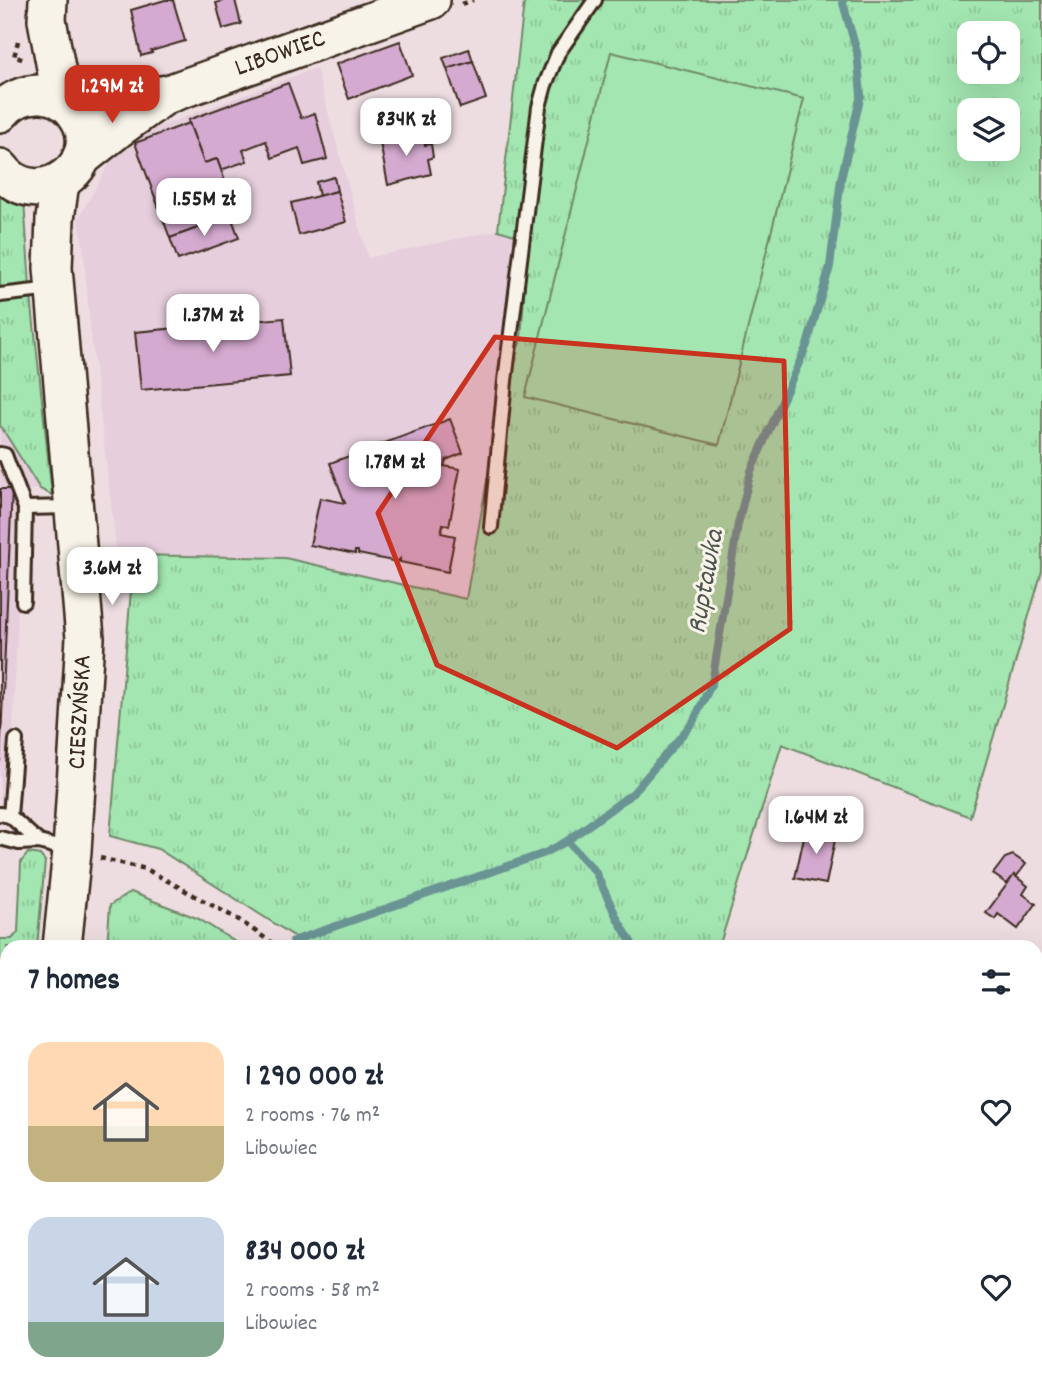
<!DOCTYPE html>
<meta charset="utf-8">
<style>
:root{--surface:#fff;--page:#f2f2f3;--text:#1f2937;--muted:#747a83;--accent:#c8321e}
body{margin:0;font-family:Dekko,sans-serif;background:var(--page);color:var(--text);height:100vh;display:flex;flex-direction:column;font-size:26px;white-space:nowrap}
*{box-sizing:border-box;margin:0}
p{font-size:23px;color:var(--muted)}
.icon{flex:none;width:38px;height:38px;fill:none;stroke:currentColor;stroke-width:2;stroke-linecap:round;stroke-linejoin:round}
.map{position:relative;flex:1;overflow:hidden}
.drawer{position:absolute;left:0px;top:940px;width:1043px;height:450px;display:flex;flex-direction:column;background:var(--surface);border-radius:21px 21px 0 0;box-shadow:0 7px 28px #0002}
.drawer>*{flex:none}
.fabs{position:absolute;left:957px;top:21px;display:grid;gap:14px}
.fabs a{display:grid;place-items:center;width:63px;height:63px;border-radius:14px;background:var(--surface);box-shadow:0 7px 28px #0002;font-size:35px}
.price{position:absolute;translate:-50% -60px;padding:0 16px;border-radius:14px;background:#fff;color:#222;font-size:23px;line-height:46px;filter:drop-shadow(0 2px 4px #0008)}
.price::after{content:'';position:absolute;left:50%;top:42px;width:21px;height:16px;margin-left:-10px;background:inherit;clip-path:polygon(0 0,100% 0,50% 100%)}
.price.current{background:var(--accent);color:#fff}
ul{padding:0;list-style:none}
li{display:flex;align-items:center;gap:21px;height:175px;padding:0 28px}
li span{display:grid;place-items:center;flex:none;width:196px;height:140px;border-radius:21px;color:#555}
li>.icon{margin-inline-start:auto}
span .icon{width:84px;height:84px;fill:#fffc;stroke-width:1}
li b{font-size:30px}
h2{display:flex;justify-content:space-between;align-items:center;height:84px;padding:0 28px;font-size:30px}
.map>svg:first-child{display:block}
</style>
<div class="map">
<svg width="1042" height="1388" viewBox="0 0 1042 1388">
<defs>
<pattern id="grass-tufts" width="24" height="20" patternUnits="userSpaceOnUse" patternTransform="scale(1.75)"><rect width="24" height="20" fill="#a3e6b1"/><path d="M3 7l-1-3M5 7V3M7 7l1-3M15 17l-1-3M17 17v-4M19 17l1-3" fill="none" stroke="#8dc598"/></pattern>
<pattern id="cemetery-stones" width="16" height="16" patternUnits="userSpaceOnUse" patternTransform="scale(1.75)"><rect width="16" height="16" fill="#a3e6b1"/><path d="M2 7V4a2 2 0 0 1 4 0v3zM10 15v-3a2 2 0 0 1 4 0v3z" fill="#8dc598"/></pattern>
<pattern id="water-ripples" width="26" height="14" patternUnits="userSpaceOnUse" patternTransform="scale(1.75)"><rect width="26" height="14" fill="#89d9e2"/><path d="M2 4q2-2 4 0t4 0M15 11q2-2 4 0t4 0" fill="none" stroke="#77bac1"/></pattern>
</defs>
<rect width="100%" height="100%" fill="#eddde1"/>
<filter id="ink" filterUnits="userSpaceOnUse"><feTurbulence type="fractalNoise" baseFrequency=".0143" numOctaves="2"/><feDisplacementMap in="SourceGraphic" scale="14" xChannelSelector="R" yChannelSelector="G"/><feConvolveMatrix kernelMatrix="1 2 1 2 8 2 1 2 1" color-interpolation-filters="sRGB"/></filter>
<g filter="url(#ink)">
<g fill="#e6cedc">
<polygon points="316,68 368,258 498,230 528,239 521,340 500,407 503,426 466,599 285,558 117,554 90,327 83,245 78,219 123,140"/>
<polygon points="0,425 40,489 23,490 11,780 6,810 0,809"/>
</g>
<g fill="url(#grass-tufts)" stroke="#6f8868" stroke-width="2" fill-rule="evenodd">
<path d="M535,0H1042V571L970,817L782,744L719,947H311L158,849L110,836L134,555L285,558L466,599L500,407L521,339L528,239L498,230L524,3ZM970,33H1008V72H970ZM970,110H1008V149H970Z"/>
<polygon points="0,185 24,201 30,286 0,289"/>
<polygon points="31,296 52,495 40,489 0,425 0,299"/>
<polygon points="28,853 40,855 45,861 37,947 7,947 7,1179 0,1188 0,939 12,939 18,932 21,862"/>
<polygon points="131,892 199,919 243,947 107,947 110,905"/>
<polygon points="1036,1225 1042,1227 1042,1388 676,1388 675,1383 1036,1382"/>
<polygon points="0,1329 7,1336 7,1382 29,1383 29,1388 0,1388"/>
<polygon points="89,1383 89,1382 152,1383 150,1388 91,1388"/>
</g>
<polygon fill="url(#cemetery-stones)" stroke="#6f8868" stroke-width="2" points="300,1383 660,1382 661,1388 298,1388"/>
<polygon fill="#a3e6b1" stroke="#6f8868" stroke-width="2" points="611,52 804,99 719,445 525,397"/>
<polygon fill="url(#water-ripples)" stroke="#6a9394" stroke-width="2" points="1036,1249 1042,1251 1042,1388 956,1388 948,1383 938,1388 909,1388 907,1383 1036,1382"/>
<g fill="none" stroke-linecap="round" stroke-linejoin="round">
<g stroke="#6a9394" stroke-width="8">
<polyline points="567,841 595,871 617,918 634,947"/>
<polyline points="293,941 545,853 567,841 633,793 693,722 712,683 738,524 751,471 807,345 830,266 841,179 861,95 857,52 842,0"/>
</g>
</g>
<g fill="#d5aad0" stroke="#3b2a1e" stroke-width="2">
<polygon points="165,0 173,0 185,41 151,51 152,53 141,56 131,10"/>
<polygon points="225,0 235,0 241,24 223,29 216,3"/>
<polygon points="400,41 412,75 349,99 336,64"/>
<polygon points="469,49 473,61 447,69 443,58"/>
<polygon points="473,61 486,99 460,108 447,69"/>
<polygon points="288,83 301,118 315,113 327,159 304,165 299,148 272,158 266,141 243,150 247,161 221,170 217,159 204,163 188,120"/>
<polygon points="189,123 204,163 217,159 237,214 170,238 135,143"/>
<polygon points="423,133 425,145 431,144 433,157 428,159 431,174 388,185 380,142"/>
<polygon points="334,177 337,191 319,196 316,182"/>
<polygon points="337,191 346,222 299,235 291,203"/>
<polygon points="231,216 239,238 178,260 170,238"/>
<polygon points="284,318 290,376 141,390 135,332"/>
<polygon points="450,419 463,453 446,460 444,466 460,469 449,526 443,524 441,533 455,536 448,572 400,562 400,559 397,562 358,554 358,551 355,551 355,554 310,545 320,498 345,503 330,463"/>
<polygon points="0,489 12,489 0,762"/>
<polygon points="806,828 836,835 826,884 795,878"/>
<polygon points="1013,855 1026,864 1016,877 1014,875 1007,884 993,874 1005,858"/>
<polygon points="1014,875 1028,886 1023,894 1036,904 1018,929 998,914 995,919 986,913"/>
<polygon points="1040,1009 1042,1010 1042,1083 1036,1080 1036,1017"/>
</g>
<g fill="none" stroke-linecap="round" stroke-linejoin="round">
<g stroke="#3b2a1e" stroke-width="18">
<g id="lane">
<polyline points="0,295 52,289"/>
<polyline points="0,454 5,455 25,508 71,507"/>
<polyline points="491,527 505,381 539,107 545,85 558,53 595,0"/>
<polyline points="23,602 25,508"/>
<polyline points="0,814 10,816 39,842"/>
<polyline points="10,816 16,740"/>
<polyline points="0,838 19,843 39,842 68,850"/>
</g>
</g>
<g stroke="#3b2a1e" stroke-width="42">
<g id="secondary">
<polyline points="48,0 47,20 62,100"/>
<path id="s1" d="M71,107L168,94L431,0"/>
<path d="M0,113C10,100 25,93 42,94C55,95 66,101 74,111C114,160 38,219 0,168"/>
<polyline points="81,158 119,128 161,98"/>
<polyline points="60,182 55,219 53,268 85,638 72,851 62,947"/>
<polyline points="0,1242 7,1241"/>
<polyline points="0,1285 7,1286"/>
<polyline points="59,1382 60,1388"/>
</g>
</g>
<g stroke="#3b2a1e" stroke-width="4.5" stroke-dasharray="5 5" stroke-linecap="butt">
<polyline points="462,4 473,0"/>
<polyline points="18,41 14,57 24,59"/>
<polyline points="100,858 146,869 239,920 278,947"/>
<polyline points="1036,980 1042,968"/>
<polyline points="1036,1216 1042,1219"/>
<polyline points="656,1382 657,1388"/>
<polyline points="470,1386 505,1388"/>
</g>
<use href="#lane" stroke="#f7f3e8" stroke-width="12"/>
<use href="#secondary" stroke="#f7f3e8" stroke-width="37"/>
</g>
</g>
<path fill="#c8321e" fill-opacity="0.2" stroke="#c8321e" stroke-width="5" stroke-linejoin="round" d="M495,337L784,361L790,629L617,748L437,665L378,513Z"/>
<g text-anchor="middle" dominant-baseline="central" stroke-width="6" stroke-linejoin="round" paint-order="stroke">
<g font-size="26" fill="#3b2a1e" stroke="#f7f3e8">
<text stroke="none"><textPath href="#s1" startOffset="217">LIBOWIEC</textPath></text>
<text transform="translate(81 712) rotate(-87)">CIESZYŃSKA</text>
</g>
<g font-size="28" font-style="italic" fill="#4e564f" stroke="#f7f3e8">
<text transform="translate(708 582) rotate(-80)">Ruptawka</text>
</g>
</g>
</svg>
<div class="fabs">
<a><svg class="icon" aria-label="locate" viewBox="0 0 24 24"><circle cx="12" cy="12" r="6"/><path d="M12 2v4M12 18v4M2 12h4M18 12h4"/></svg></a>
<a><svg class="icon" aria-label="layers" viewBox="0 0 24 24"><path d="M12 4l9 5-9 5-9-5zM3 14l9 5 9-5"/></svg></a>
</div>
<b class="price current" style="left:112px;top:125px">1.29M zł</b>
<b class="price" style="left:406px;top:158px">834K zł</b>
<b class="price" style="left:204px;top:238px">1.55M zł</b>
<b class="price" style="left:213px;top:354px">1.37M zł</b>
<b class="price" style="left:395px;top:501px">1.78M zł</b>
<b class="price" style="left:112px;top:607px">3.6M zł</b>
<b class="price" style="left:816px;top:856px">1.64M zł</b>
<section class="drawer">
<h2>7 homes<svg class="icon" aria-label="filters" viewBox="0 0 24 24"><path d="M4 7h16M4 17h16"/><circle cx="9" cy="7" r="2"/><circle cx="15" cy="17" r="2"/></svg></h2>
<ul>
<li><span style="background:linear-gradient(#ffd9b3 60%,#c2b280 0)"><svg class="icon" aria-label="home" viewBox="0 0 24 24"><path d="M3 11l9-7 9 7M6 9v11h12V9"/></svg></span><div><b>1 290 000 zł</b><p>2 rooms · 76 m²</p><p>Libowiec</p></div><svg class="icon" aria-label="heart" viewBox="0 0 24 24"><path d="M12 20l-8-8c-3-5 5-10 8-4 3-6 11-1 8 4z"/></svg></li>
<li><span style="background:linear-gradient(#c9d6e8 75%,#7fa58c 0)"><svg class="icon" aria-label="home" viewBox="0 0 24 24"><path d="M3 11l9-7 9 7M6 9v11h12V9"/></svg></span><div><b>834 000 zł</b><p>2 rooms · 58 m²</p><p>Libowiec</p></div><svg class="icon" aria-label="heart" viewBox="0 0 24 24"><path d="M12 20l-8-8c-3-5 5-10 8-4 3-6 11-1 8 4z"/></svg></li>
</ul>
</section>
</div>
